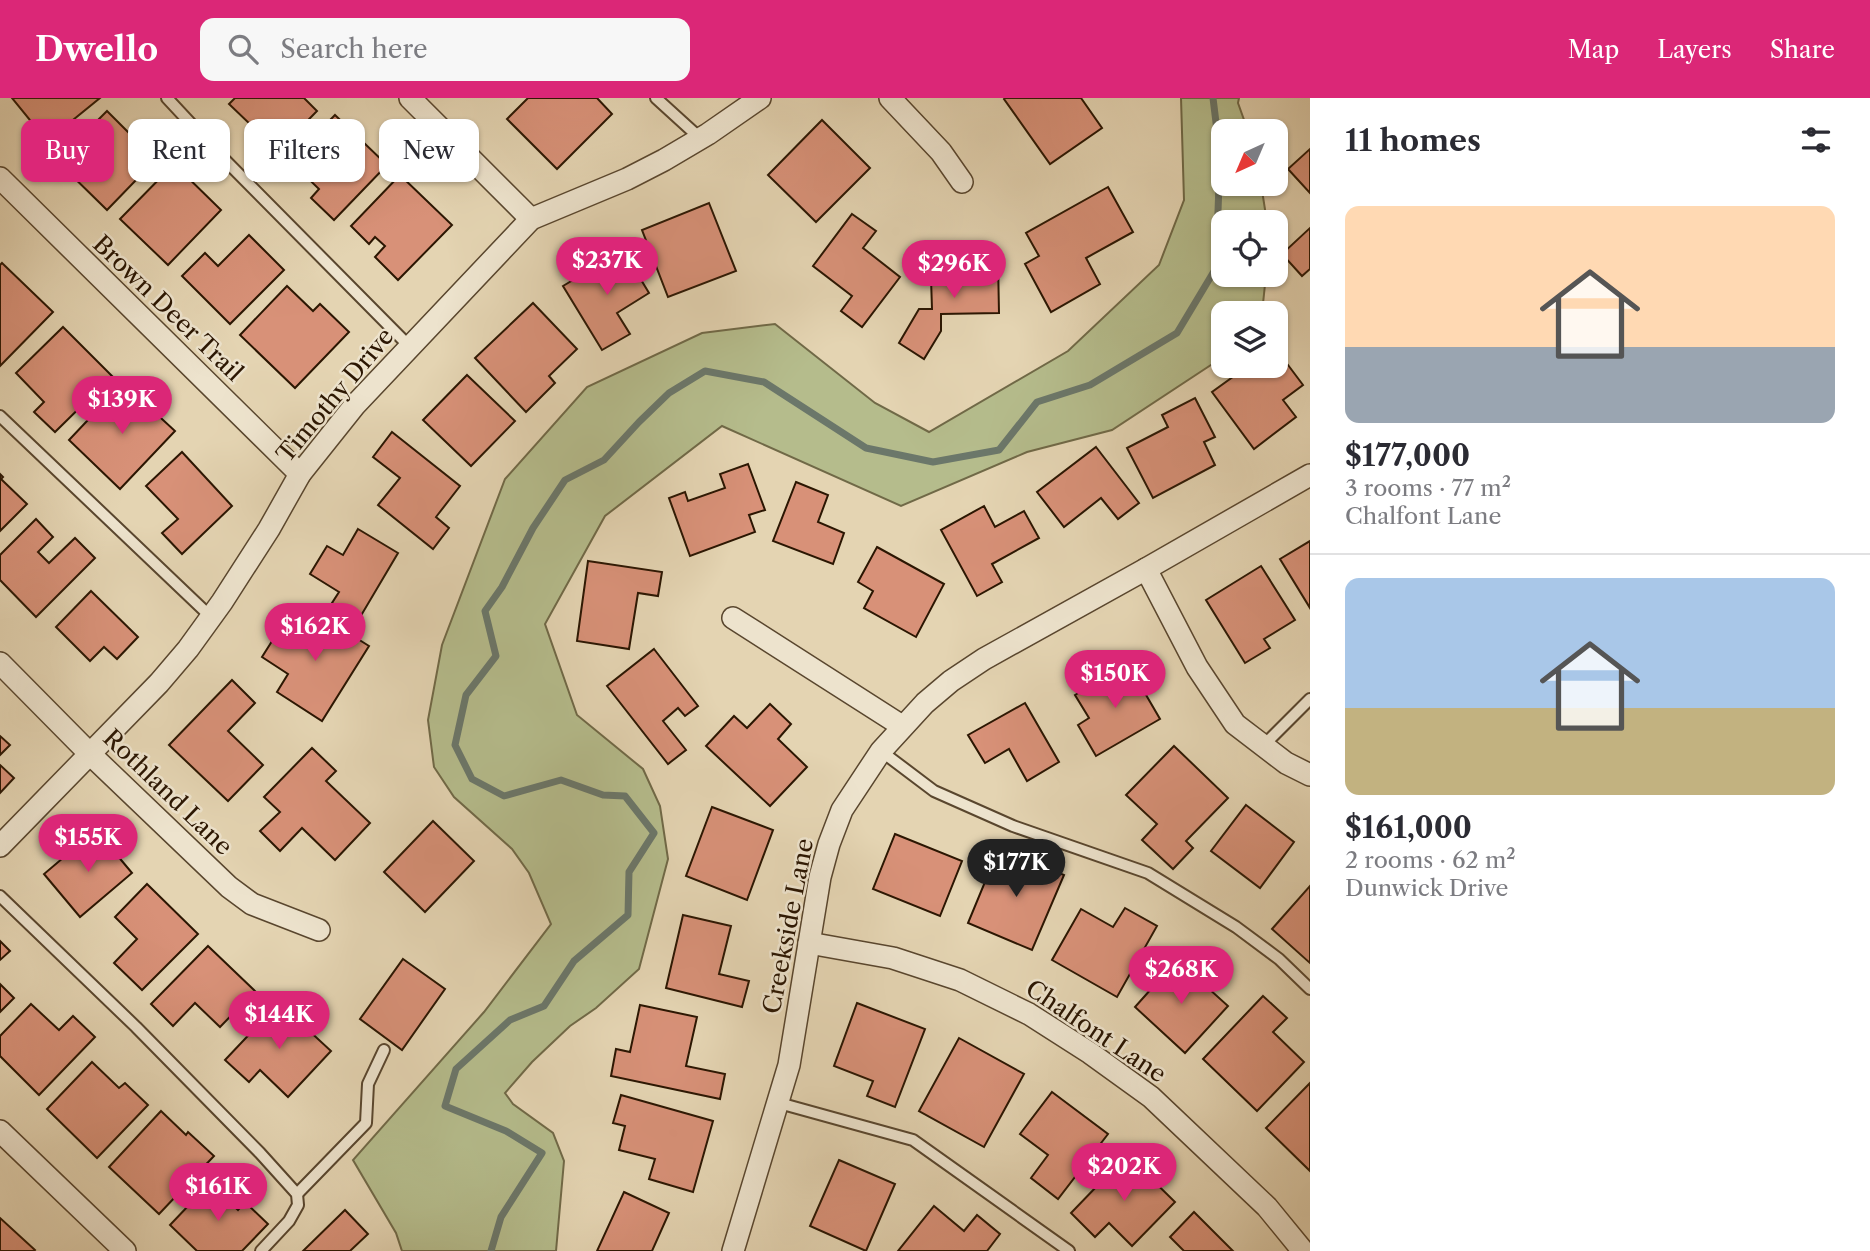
<!DOCTYPE html>
<meta charset="utf-8">
<style>
:root{--surface:#fff;--page:#f7f7f7;--text:#2b2b33;--muted:#7c7c81;--line:#e1e1e2;--accent:#db2777}
body{margin:0;font-family:"Libre Caslon Text",serif;background:var(--page);color:var(--text);height:100vh;display:flex;flex-direction:column;font-size:26px;white-space:nowrap}
*{box-sizing:border-box;margin:0}
p{font-size:23px;color:var(--muted)}
.icon{flex:none;width:38px;height:38px;fill:none;stroke:currentColor;stroke-width:2;stroke-linecap:round;stroke-linejoin:round}
.map{position:relative;flex:1;overflow:hidden}
.panel{display:flex;flex-direction:column;background:var(--surface);width:560px}
.panel>*{flex:none}
.top-card{position:absolute;left:21px;top:21px;width:665px;height:63px;display:flex;gap:14px}
.needle{width:46px;rotate:224deg}
.fabs{position:absolute;left:1211px;top:21px;display:grid;gap:14px}
.fabs a{display:grid;place-items:center;width:77px;height:77px;border-radius:14px;background:var(--surface);box-shadow:0 2px 5px #0004;font-size:35px}
.price{position:absolute;translate:-50% -60px;padding:0 16px;border-radius:24px;background:var(--accent);color:#fff;font-size:23px;line-height:46px;filter:drop-shadow(0 2px 4px #0008)}
.price::after{content:'';position:absolute;left:50%;top:42px;width:21px;height:16px;margin-left:-10px;background:inherit;clip-path:polygon(0 0,100% 0,50% 100%)}
.price.on{background:#222;color:#fff}
ul{padding:0;list-style:none}
li{display:grid;align-content:center;gap:14px;height:371px;padding:0 35px}
li+li{border-top:2px solid var(--line)}
li span{display:grid;place-items:center;height:217px;border-radius:14px;color:#555}
li>.icon{margin-inline-start:auto}
span .icon{width:126px;height:126px;fill:#fffc;stroke-width:1}
li b{font-size:30px}
h2{display:flex;justify-content:space-between;align-items:center;height:84px;padding:0 35px;font-size:30px}
.pill{padding:0 24px;border-radius:14px;background:var(--surface);box-shadow:0 2px 5px #0004;font-size:24px;line-height:63px}
.pill.on{background:var(--accent);color:#fff}
header{display:flex;align-items:center;gap:42px;box-sizing:border-box;height:98px;padding:0 35px;background:var(--accent);color:#fff}
header strong{font-size:33px}
nav{display:flex;gap:38px;margin-inline-start:auto;font-size:24px}
.search{width:490px;height:63px;background:var(--page);display:flex;align-items:center;gap:18px;box-sizing:border-box;padding:0 24px;border-radius:14px;color:var(--muted);font-size:26px}
main{display:flex;flex:1;min-height:0}
.map>svg:first-child{display:block}
</style>
<header>
<strong>Dwello</strong>
<div class="search"><svg class="icon" aria-label="search" viewBox="0 0 24 24"><circle cx="10" cy="10" r="6"/><path d="M15 15l6 6"/></svg>Search here</div>
<nav><a>Map</a><a>Layers</a><a>Share</a></nav>
</header>
<main>
<div class="map">
<svg width="1310" height="1153" viewBox="0 0 1310 1153">
<rect width="100%" height="100%" fill="#e4d4b2"/>
<filter id="stains"><feTurbulence type="fractalNoise" baseFrequency=".00286" numOctaves="4"/><feColorMatrix values="0 0 0 0 .2 0 0 0 0 .09 0 0 0 0 .02 0 0 0 .5 -.17"/></filter>
<radialGradient id="worn" r=".72"><stop offset=".6" stop-color="#630" stop-opacity="0"/><stop offset="1" stop-color="#630" stop-opacity=".3"/></radialGradient>
<polygon fill="#b5bc8c" stroke="#706947" stroke-width="2" points="1181,0 1239,0 1238,5 1248,33 1223,33 1223,86 1261,86 1267,124 1223,124 1223,177 1266,177 1262,215 1223,215 1223,259 1112,332 1027,354 901,408 722,328 605,418 545,526 577,617 643,671 660,708 668,761 639,871 596,910 570,928 532,964 505,995 513,1006 553,1035 564,1063 556,1153 402,1153 396,1135 353,1062 484,914 551,826 529,775 512,751 454,699 434,669 428,622 442,547 505,381 587,289 702,235 775,226 875,305 929,334 1068,253 1159,167 1184,102"/>
<g fill="none" stroke-linecap="round" stroke-linejoin="round">
<polyline stroke="#6b776a" stroke-width="7" points="491,1153 501,1119 542,1055 506,1033 445,1008 456,971 510,922 544,908 574,863 628,817 629,774 654,735 625,698 603,697 561,682 504,698 472,681 455,647 466,597 496,558 485,513 502,489 533,430 565,382 604,362 639,324 669,295 705,273 764,284 866,350 933,364 999,352 1037,304 1090,287 1177,235 1216,170 1220,57 1213,0"/>
</g>
<g fill="#d89178" stroke="#2b1602" stroke-width="2">
<polygon points="12,0 100,0 47,43"/>
<polygon points="235,0 304,0 317,13 278,53 229,6"/>
<polygon points="528,0 597,0 612,16 557,71 507,21"/>
<polygon points="1005,0 1081,0 1102,30 1050,66 1004,1"/>
<polygon points="107,13 130,36 142,23 168,49 107,112 57,63"/>
<polygon points="335,17 387,67 334,122 311,100 319,91 290,63"/>
<polygon points="822,22 870,70 816,124 768,77"/>
<polygon points="1310,51 1310,95 1288,71"/>
<polygon points="174,66 221,112 168,167 120,121"/>
<polygon points="400,77 452,127 398,182 375,159 385,148 375,139 369,146 351,128"/>
<polygon points="1108,89 1133,134 1086,160 1100,186 1051,214 1025,166 1039,158 1026,135"/>
<polygon points="709,105 736,173 668,199 642,132"/>
<polygon points="852,116 876,133 863,150 900,179 862,229 841,213 852,198 813,168"/>
<polygon points="1310,130 1310,171 1302,178 1282,156"/>
<polygon points="249,137 284,172 230,226 182,178 205,155 218,168"/>
<polygon points="623,152 649,195 617,215 630,236 602,252 563,188"/>
<polygon points="998,163 999,215 941,216 941,233 924,261 899,245 919,211 932,211 931,180 941,164"/>
<polygon points="2,165 53,214 0,268 0,167"/>
<polygon points="287,188 313,213 320,206 349,234 295,290 240,237"/>
<polygon points="533,205 577,251 549,278 555,285 526,314 475,260"/>
<polygon points="63,229 112,278 55,334 34,314 44,304 16,275"/>
<polygon points="1276,251 1303,287 1283,302 1296,319 1254,351 1212,294 1248,268 1276,268"/>
<polygon points="467,277 515,323 471,368 423,322"/>
<polygon points="123,285 175,333 120,391 69,342"/>
<polygon points="1195,300 1215,339 1204,344 1215,367 1153,400 1127,350 1168,329 1162,317"/>
<polygon points="392,334 460,388 436,419 449,430 433,451 378,407 400,380 373,359"/>
<polygon points="1096,349 1139,405 1118,421 1101,400 1064,429 1037,394"/>
<polygon points="182,354 232,408 182,456 162,435 178,421 146,388"/>
<polygon points="748,366 765,412 749,417 755,434 690,458 669,400 685,394 688,403 725,390 720,376"/>
<polygon points="0,376 3,379 1,381 27,406 0,433"/>
<polygon points="796,384 828,397 818,424 844,435 833,466 773,443"/>
<polygon points="984,408 995,429 1024,413 1039,440 992,466 1002,484 977,498 941,432"/>
<polygon points="36,421 53,439 38,454 49,465 75,440 95,460 36,519 0,482 0,457"/>
<polygon points="358,431 398,455 359,521 332,505 339,494 310,476 327,448 343,457"/>
<polygon points="1310,443 1310,510 1280,461"/>
<polygon points="877,449 944,486 916,539 864,510 873,493 858,484"/>
<polygon points="588,463 662,474 658,498 638,495 629,551 577,543"/>
<polygon points="1261,468 1295,522 1264,541 1270,550 1245,565 1206,502"/>
<polygon points="91,493 138,539 117,561 104,549 90,563 56,529"/>
<polygon points="310,511 369,548 322,623 277,594 288,576 262,559 279,532 292,540"/>
<polygon points="654,551 698,608 685,618 678,610 663,623 686,652 668,666 607,588"/>
<polygon points="1128,566 1160,621 1096,658 1078,627 1089,620 1075,597"/>
<polygon points="232,582 255,605 228,633 263,667 228,703 169,647"/>
<polygon points="1025,605 1059,664 1027,683 1009,651 985,665 968,637"/>
<polygon points="770,606 791,626 778,641 807,669 770,708 706,648 734,618 747,630"/>
<polygon points="0,638 10,647 0,657"/>
<polygon points="1174,648 1228,700 1186,743 1193,750 1173,771 1142,742 1157,726 1126,697"/>
<polygon points="312,650 336,673 326,683 370,725 335,762 302,730 280,753 260,733 280,714 264,699"/>
<polygon points="0,667 14,680 0,695"/>
<polygon points="1246,707 1294,744 1260,790 1211,753"/>
<polygon points="712,709 773,732 747,802 686,778"/>
<polygon points="433,723 474,763 425,814 384,774"/>
<polygon points="96,732 132,775 80,819 44,776"/>
<polygon points="895,736 962,763 940,818 873,791"/>
<polygon points="999,750 1064,777 1032,852 968,825"/>
<polygon points="147,786 198,836 142,892 114,865 137,841 115,819"/>
<polygon points="1310,788 1310,865 1272,831"/>
<polygon points="1125,810 1157,828 1117,899 1052,862 1081,811 1113,829"/>
<polygon points="683,817 731,828 719,876 749,883 742,909 666,890"/>
<polygon points="0,843 10,853 0,862"/>
<polygon points="208,848 255,893 220,929 195,905 173,928 151,906"/>
<polygon points="403,861 445,891 402,952 360,921"/>
<polygon points="1177,862 1228,908 1185,955 1135,909"/>
<polygon points="0,886 14,900 0,914"/>
<polygon points="1263,898 1287,920 1273,934 1304,964 1257,1013 1203,961"/>
<polygon points="279,905 331,953 288,999 260,972 249,984 225,962"/>
<polygon points="857,905 925,931 895,1009 867,998 873,983 834,968"/>
<polygon points="31,906 59,932 73,918 95,939 39,997 0,958 0,938"/>
<polygon points="640,907 697,919 686,968 725,976 720,1001 611,978 616,951 630,954"/>
<polygon points="959,940 1024,976 984,1049 919,1013"/>
<polygon points="92,964 119,990 125,985 148,1007 97,1060 47,1011"/>
<polygon points="1310,985 1310,1073 1266,1030"/>
<polygon points="1052,994 1108,1036 1058,1101 1031,1080 1048,1057 1020,1036"/>
<polygon points="621,997 713,1023 693,1094 649,1081 655,1061 619,1052 625,1028 613,1025"/>
<polygon points="161,1013 186,1037 188,1034 214,1058 159,1116 109,1069"/>
<polygon points="1127,1057 1175,1104 1132,1148 1109,1125 1095,1139 1071,1115"/>
<polygon points="839,1062 895,1086 866,1153 810,1128"/>
<polygon points="210,1085 238,1112 245,1104 268,1126 242,1153 197,1153 170,1127"/>
<polygon points="624,1094 669,1115 652,1153 597,1153"/>
<polygon points="934,1108 964,1133 977,1117 1000,1136 987,1153 898,1153"/>
<polygon points="345,1112 368,1136 350,1153 303,1153"/>
<polygon points="1194,1114 1233,1153 1184,1153 1170,1139"/>
<polygon points="0,1120 35,1152 34,1153 0,1153"/>
</g>
<g fill="none" stroke-linecap="round" stroke-linejoin="round">
<g stroke="#59462e" stroke-width="14">
<g id="lane">
<polyline points="167,0 220,57 410,249"/>
<polyline points="656,0 701,41"/>
<polyline points="0,318 211,519"/>
<polyline points="1263,648 1310,601"/>
<polyline points="881,653 934,693 1013,728 1148,775 1236,829 1279,861 1310,891"/>
<polyline points="0,798 136,929 260,1055 297,1096 298,1107 289,1123 261,1153"/>
<polyline points="779,1005 913,1042 1069,1153"/>
<polyline points="297,1096 366,1025 368,986 384,952"/>
</g>
</g>
<g stroke="#59462e" stroke-width="24">
<g id="street">
<polyline points="410,0 531,121"/>
<polyline points="890,0 941,54 962,84"/>
<polyline points="0,80 300,376"/>
<polyline points="1146,471 1197,569 1235,626 1286,665 1310,677"/>
<polyline points="733,520 902,628"/>
<polyline points="0,565 90,656 229,789 252,806 319,832"/>
<polyline points="0,748 159,585 188,551 222,504 269,431 300,376 355,307 531,121 627,81 664,62 708,36 760,0"/>
<polyline points="809,845 893,860 960,882 1029,916 1090,955 1151,999 1267,1109 1303,1153"/>
<polyline points="0,1033 125,1153"/>
<polyline points="733,1153 789,967 820,779 829,746 842,712 881,653 925,605 951,583 984,561 1146,471 1310,377"/>
</g>
</g>
<use href="#lane" stroke="#ede3cd" stroke-width="10"/>
<use href="#street" stroke="#ede3cd" stroke-width="21"/>
</g>
<g text-anchor="middle" dominant-baseline="central" stroke-width="5" stroke-linejoin="round" paint-order="stroke">
<g font-size="24" fill="#2b1602" stroke="#ede3cd">
<text transform="translate(168 210) rotate(44)">Brown Deer Trail</text>
<text transform="translate(335 297) rotate(-50)">Timothy Drive</text>
<text transform="translate(168 694) rotate(44)">Rothland Lane</text>
<text transform="translate(788 828) rotate(-79)">Creekside Lane</text>
<text transform="translate(1096 933) rotate(34)">Chalfont Lane</text>
</g>
</g>
<rect width="100%" height="100%" filter="url(#stains)"/>
<rect width="100%" height="100%" fill="url(#worn)"/>
</svg>
<div class="fabs">
<a><svg class="needle" viewBox="-14 -14 28 28"><path d="M0-13l5 13h-10z" fill="#e53935"/><path d="M0 13l5-13h-10z" fill="#7c7c81"/></svg></a>
<a><svg class="icon" aria-label="locate" viewBox="0 0 24 24"><circle cx="12" cy="12" r="6"/><path d="M12 2v4M12 18v4M2 12h4M18 12h4"/></svg></a>
<a><svg class="icon" aria-label="layers" viewBox="0 0 24 24"><path d="M12 4l9 5-9 5-9-5zM3 14l9 5 9-5"/></svg></a>
</div>
<b class="price" style="left:607px;top:199px">$237K</b>
<b class="price" style="left:954px;top:202px">$296K</b>
<b class="price" style="left:122px;top:338px">$139K</b>
<b class="price" style="left:315px;top:565px">$162K</b>
<b class="price" style="left:1115px;top:612px">$150K</b>
<b class="price" style="left:88px;top:776px">$155K</b>
<b class="price on" style="left:1016px;top:801px">$177K</b>
<b class="price" style="left:1181px;top:908px">$268K</b>
<b class="price" style="left:279px;top:953px">$144K</b>
<b class="price" style="left:1124px;top:1105px">$202K</b>
<b class="price" style="left:218px;top:1125px">$161K</b>
<div class="top-card">
<a class="pill on">Buy</a>
<a class="pill">Rent</a>
<a class="pill">Filters</a>
<a class="pill">New</a>
</div>
</div>
<section class="panel">
<h2>11 homes<svg class="icon" aria-label="filters" viewBox="0 0 24 24"><path d="M4 7h16M4 17h16"/><circle cx="9" cy="7" r="2"/><circle cx="15" cy="17" r="2"/></svg></h2>
<ul>
<li><span style="background:linear-gradient(#ffd9b3 65%,#9aa5b1 0)"><svg class="icon" aria-label="home" viewBox="0 0 24 24"><path d="M3 11l9-7 9 7M6 9v11h12V9"/></svg></span><div><b>$177,000</b><p>3 rooms · 77 m²</p><p>Chalfont Lane</p></div></li>
<li><span style="background:linear-gradient(#a9c7e8 60%,#c2b280 0)"><svg class="icon" aria-label="home" viewBox="0 0 24 24"><path d="M3 11l9-7 9 7M6 9v11h12V9"/></svg></span><div><b>$161,000</b><p>2 rooms · 62 m²</p><p>Dunwick Drive</p></div></li>
</ul>
</section>
</main>
